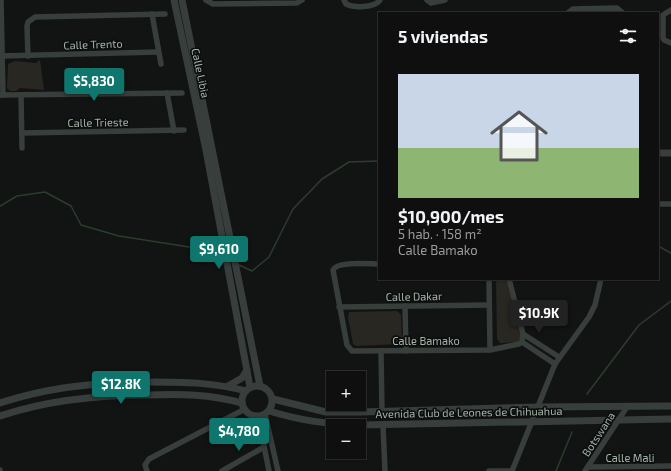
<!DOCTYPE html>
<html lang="es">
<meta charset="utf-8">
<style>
:root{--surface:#0e0f0e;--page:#1c1d1c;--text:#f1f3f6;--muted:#9b9c9e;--line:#2e2f2e;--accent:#0f766e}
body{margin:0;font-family:"Exo 2",sans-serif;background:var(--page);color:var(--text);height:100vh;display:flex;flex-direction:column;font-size:15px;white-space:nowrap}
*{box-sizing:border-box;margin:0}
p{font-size:13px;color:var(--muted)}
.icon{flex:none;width:22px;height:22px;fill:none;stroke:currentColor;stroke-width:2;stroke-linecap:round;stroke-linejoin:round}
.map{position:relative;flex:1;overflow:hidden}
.details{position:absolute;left:378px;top:12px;width:281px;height:268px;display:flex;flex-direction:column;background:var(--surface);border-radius:0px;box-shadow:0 1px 3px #0004,0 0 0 1px var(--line)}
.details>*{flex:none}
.buttons{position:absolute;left:326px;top:371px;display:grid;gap:8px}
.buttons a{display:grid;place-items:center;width:40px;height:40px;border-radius:0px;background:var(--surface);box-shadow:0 1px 3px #0004,0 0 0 1px var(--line);font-size:20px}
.price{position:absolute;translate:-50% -34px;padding:0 9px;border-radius:4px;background:var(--accent);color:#fff;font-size:13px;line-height:26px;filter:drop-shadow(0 1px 2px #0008)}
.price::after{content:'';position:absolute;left:50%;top:24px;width:12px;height:9px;margin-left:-6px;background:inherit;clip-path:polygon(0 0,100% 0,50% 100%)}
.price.on{background:#222;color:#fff}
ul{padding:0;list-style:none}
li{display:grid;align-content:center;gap:8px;height:212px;padding:0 20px}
li span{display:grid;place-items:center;height:124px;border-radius:0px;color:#555}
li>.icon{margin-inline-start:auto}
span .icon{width:72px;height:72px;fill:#fffc;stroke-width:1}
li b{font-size:17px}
h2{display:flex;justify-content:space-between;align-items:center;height:48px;padding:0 20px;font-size:17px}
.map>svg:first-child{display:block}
</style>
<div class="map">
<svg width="671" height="471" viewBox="0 0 671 471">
<rect width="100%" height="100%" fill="#121413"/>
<g fill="#282721">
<polygon points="40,60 44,90 20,88 16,91 10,91 7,88 8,64 15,61 36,63"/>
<polygon points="496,279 506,279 521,338 519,342 500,343 497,339"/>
<polygon points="397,311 401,315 402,340 400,344 356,346 353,344 348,317 349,312"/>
</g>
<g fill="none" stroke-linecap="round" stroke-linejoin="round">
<g stroke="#2c3c2d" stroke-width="1.5">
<polyline points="0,206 17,196 45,192 71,206 81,225 119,236 202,249 214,254"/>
<polyline points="658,246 671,253"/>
<polyline points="239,265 252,271 269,257 293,209 322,179 349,162 379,161"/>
<polyline points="587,394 639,325 671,301"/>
<polyline points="556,471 572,432"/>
</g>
<g stroke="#383e3b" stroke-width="5.5">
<polyline points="1,0 3,95"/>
<polyline points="206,0 213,4 297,3 302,0"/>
<path d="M344,0L346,4C354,8 374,8 380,0"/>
<polyline points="427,0 431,3 445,0"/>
<polyline points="671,10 663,15 663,38 664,40 671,43"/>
<polyline points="568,13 573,9 617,8 623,13"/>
<polyline points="152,14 161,64"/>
<polyline points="0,56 158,52"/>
<polyline points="28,56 27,26 28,22 35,17 165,14"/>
<polyline points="167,93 174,131"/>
<polyline points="0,95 182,93"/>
<polyline points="21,95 22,148"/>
<polyline points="22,133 184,130"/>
<polyline points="658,204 671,204"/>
<path d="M379,264C368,264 337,261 333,270L347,345L352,351L490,350L519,344L522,342L523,334L509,279"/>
<polyline points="489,279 490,350"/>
<polyline points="405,306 406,351"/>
<polyline points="339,307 489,305"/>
<polyline points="523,334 559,357"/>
<polyline points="522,342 555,364"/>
<polyline points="381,351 382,412"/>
<polyline points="265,414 278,471"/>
<polyline points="258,416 269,471"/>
<polyline points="383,425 385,471"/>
<polyline points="588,467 671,466"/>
<polyline points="0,470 0,471"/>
<polyline points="147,471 145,465 149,459 245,409"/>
<polyline points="222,471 264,447"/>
<polyline points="489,471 512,471"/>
<polyline points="512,471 555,364 589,317 595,305 601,279"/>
<polyline points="585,471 627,407"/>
</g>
<g stroke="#383e3b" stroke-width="7">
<polyline points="174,0 206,150 250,387"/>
<polyline points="182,0 260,386"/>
<polyline points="658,153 671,153"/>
<circle cx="257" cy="401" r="15"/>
<polyline points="228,386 242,378 247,370"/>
<polyline points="273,399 326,412 360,412 539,407 671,406"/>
<path d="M0,403C48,387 98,382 148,382C184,382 211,382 246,391"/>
<path d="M269,411C303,421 325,424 360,425L671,419"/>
<path d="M0,416C48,400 97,395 148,395C183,394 208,394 242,403"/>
</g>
</g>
<g text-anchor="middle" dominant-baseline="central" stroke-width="3.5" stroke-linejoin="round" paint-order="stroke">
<g font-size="11" fill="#a4b4a9" stroke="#0d0f0e">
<text transform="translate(93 44) rotate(-2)">Calle Trento</text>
<text transform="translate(201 73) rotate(78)">Calle Libia</text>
<text transform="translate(98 122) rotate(-1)">Calle Trieste</text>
<text transform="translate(414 296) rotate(-1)">Calle Dakar</text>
<text x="426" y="340">Calle Bamako</text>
<text transform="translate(469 412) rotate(-1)">Avenida Club de Leones de Chihuahua</text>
<text transform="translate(598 434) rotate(-57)">Botswana</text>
<text x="630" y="457">Calle Mali</text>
</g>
</g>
</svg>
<div class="buttons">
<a>+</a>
<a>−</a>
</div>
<b class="price" style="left:94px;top:102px">$5,830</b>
<b class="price" style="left:219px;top:270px">$9,610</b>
<b class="price on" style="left:539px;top:334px">$10.9K</b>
<b class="price" style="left:121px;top:405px">$12.8K</b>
<b class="price" style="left:239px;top:452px">$4,780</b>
<section class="details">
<h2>5 viviendas<svg class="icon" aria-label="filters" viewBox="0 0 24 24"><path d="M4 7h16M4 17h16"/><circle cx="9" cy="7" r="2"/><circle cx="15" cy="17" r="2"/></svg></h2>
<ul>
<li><span style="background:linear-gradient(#c9d6e8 60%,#8fb573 0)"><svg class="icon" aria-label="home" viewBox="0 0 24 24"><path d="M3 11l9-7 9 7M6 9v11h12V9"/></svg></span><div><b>$10,900/mes</b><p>5 hab. · 158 m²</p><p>Calle Bamako</p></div></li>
</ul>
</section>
</div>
